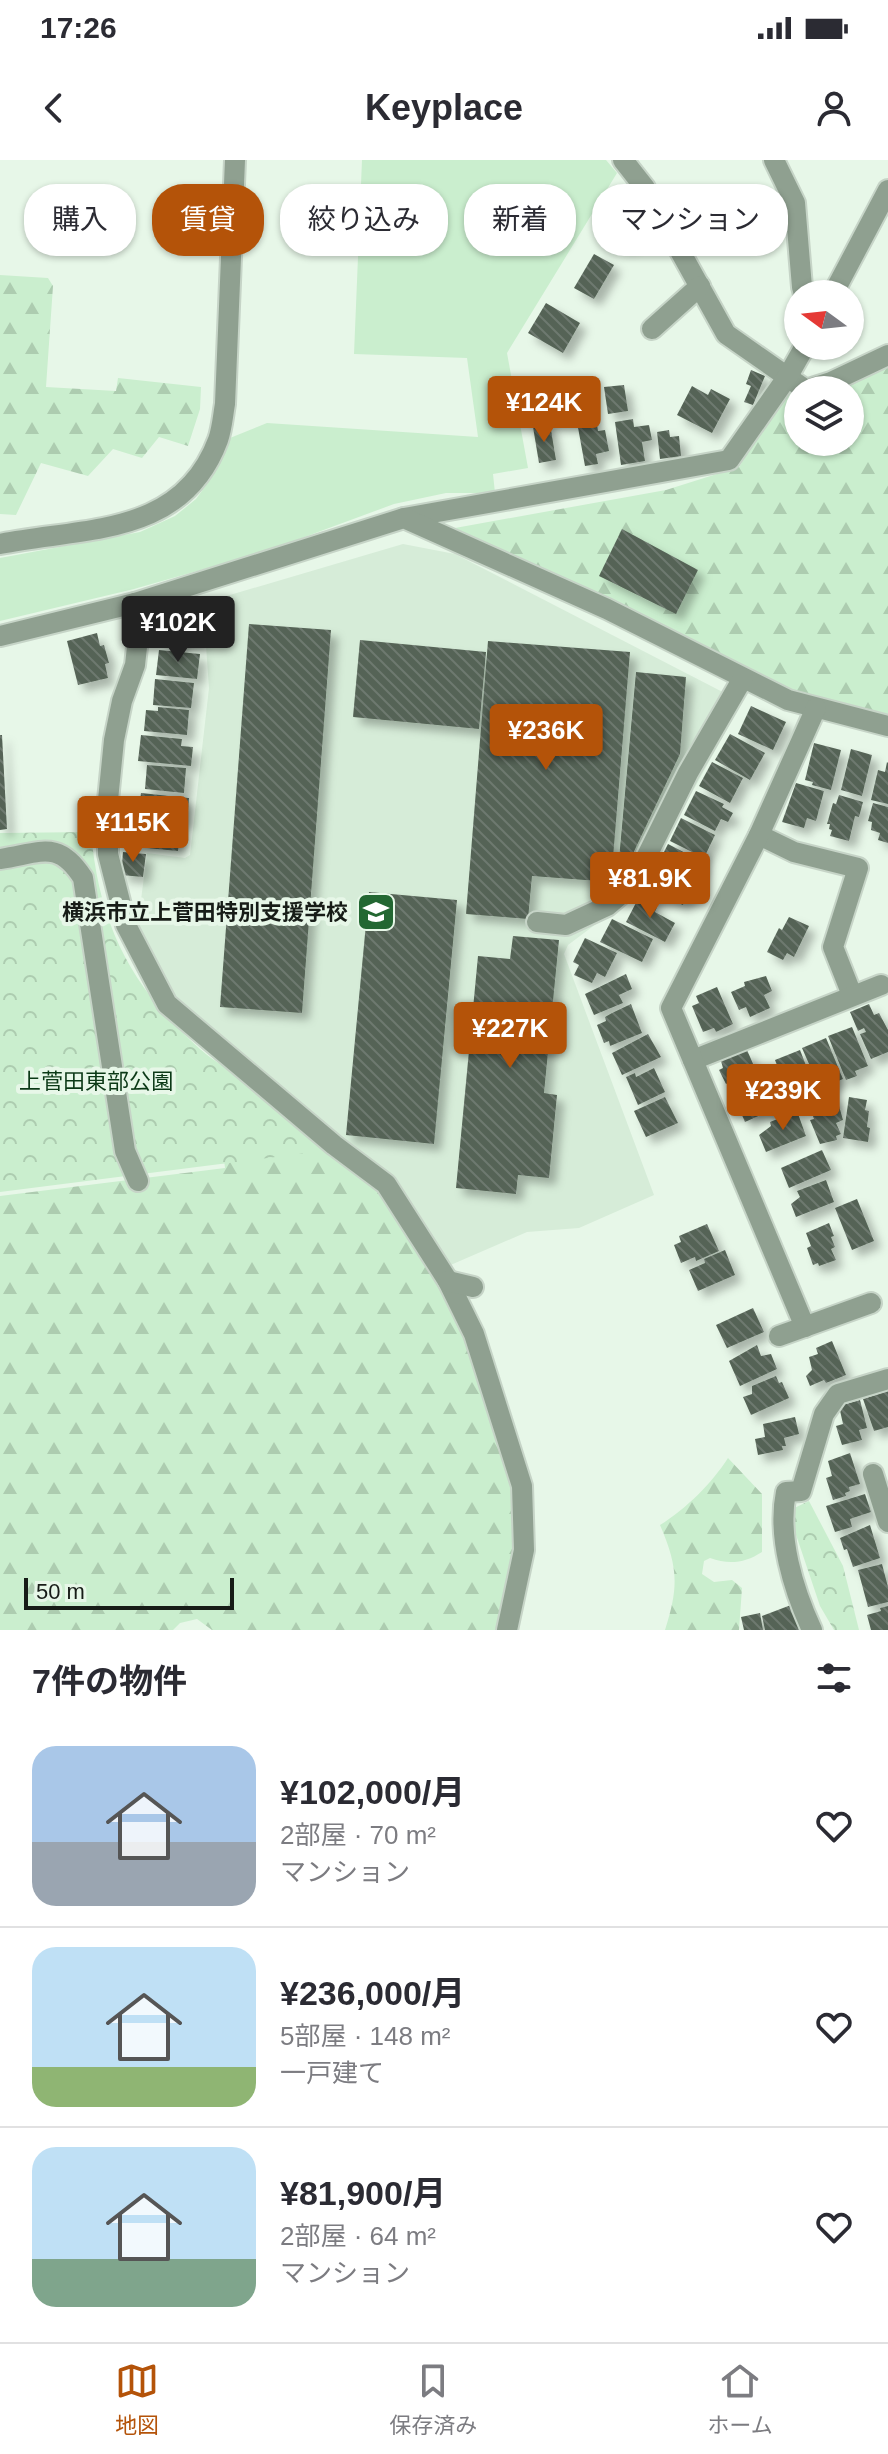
<!DOCTYPE html>
<html lang="ja">
<meta charset="utf-8">
<style>
:root{--surface:#fff;--page:#f7f7f7;--text:#2b2b33;--muted:#7c7c81;--line:#e1e1e2;--accent:#b45309}
body{margin:0;font-family:Helvetica,"Noto Sans JP",sans-serif;background:var(--page);color:var(--text);height:100vh;display:flex;flex-direction:column;font-size:30px;white-space:nowrap}
*{box-sizing:border-box;margin:0}
p{font-size:26px;color:var(--muted)}
.icon{flex:none;width:44px;height:44px;fill:none;stroke:currentColor;stroke-width:2;stroke-linecap:round;stroke-linejoin:round}
.map{position:relative;height:1470px;overflow:hidden}
.side{display:flex;flex-direction:column;background:var(--surface);flex:1}
.side>*{flex:none}
.top-card{position:absolute;left:24px;top:24px;width:840px;height:72px;display:flex;gap:16px}
.needle{width:52px;rotate:285deg}
.fabs{position:absolute;left:784px;top:120px;display:grid;gap:16px}
.fabs a{display:grid;place-items:center;width:80px;height:80px;border-radius:50%;background:var(--surface);box-shadow:0 2px 6px #0004;font-size:40px}
.scale{position:absolute;left:24px;bottom:20px;width:210px;box-sizing:border-box;padding-left:8px;border:4px solid #171c17;border-top:0;font-size:22px;line-height:28px;white-space:nowrap;color:#171c17;-webkit-text-stroke:6px #e7f7e8;paint-order:stroke}
.price{position:absolute;translate:-50% -68px;padding:0 18px;border-radius:8px;background:var(--accent);color:#fff;font-size:26px;line-height:52px;filter:drop-shadow(0 2px 4px #0008)}
.price::after{content:'';position:absolute;left:50%;top:48px;width:24px;height:18px;margin-left:-12px;background:inherit;clip-path:polygon(0 0,100% 0,50% 100%)}
.price.on{background:#222;color:#fff}
ul{padding:0;list-style:none}
li{display:flex;align-items:center;gap:24px;height:200px;padding:0 32px}
li+li{border-top:2px solid var(--line)}
li span{display:grid;place-items:center;flex:none;width:224px;height:160px;border-radius:24px;color:#555}
li>.icon{margin-inline-start:auto}
span .icon{width:96px;height:96px;fill:#fffc;stroke-width:1}
li b{font-size:34px}
h2{display:flex;justify-content:space-between;align-items:center;height:96px;padding:0 32px;font-size:34px}
.pill{padding:0 28px;border-radius:32px;background:var(--surface);box-shadow:0 2px 6px #0004;font-size:28px;line-height:72px}
.pill.on{background:var(--accent);color:#fff}
.status{display:flex;justify-content:space-between;align-items:center;height:56px;padding:0 40px;background:var(--surface);direction:ltr}
.status svg{height:22px;fill:currentColor}
header{display:flex;justify-content:space-between;align-items:center;height:104px;padding:0 32px;background:var(--surface);font-size:36px;font-weight:600}
.tabs{display:flex;justify-content:space-around;align-items:center;height:112px;border-top:2px solid var(--line);background:var(--surface);font-size:22px;color:var(--muted)}
.tabs a{display:grid;justify-items:center;gap:4px}
.tabs .on{color:var(--accent)}
.map>svg:first-child{display:block}
</style>
<div class="status"><b>17:26</b><svg viewBox="0 0 49 12"><path d="M0 12V9h3v3zM5 12V6h3v6zM10 12V3h3v9zM15 12V0h3v12zM26 1h20v11H26zM47 4h2v5h-2z"/></svg></div>
<header><svg class="icon" aria-label="back" viewBox="0 0 24 24"><path d="M15 5l-7 7 7 7"/></svg>Keyplace<svg class="icon" aria-label="person" viewBox="0 0 24 24"><circle cx="12" cy="8" r="4"/><path d="M4 21q1-7 8-7t8 7"/></svg></header>
<div class="map">
<svg width="888" height="1470" viewBox="0 0 888 1470">
<defs>
<pattern id="forest-firs" width="22" height="20" patternUnits="userSpaceOnUse" patternTransform="scale(2)"><rect width="22" height="20" fill="#caeece"/><path d="M5 1l3.5 6h-7zM16 11l3.5 6h-7z" fill="#adccb0"/></pattern>
<pattern id="park-crowns" width="20" height="18" patternUnits="userSpaceOnUse" patternTransform="scale(2)"><rect width="20" height="18" fill="#caeece"/><path d="M2 6a3 3 0 1 1 6 0M12 15a3 3 0 1 1 6 0" fill="none" stroke="#adccb0"/></pattern>
<pattern id="building-back-hatch" width="6" height="6" patternUnits="userSpaceOnUse" patternTransform="scale(2)"><rect width="6" height="6" fill="#556356"/><path d="M-1 5l2 2M0 0l6 6M5-1l2 2" fill="none" stroke="#6e796f"/></pattern>
<filter id="shadow"><feDropShadow dx="7" dy="7" stdDeviation="4" flood-color="#0004"/></filter>
</defs>
<rect width="100%" height="100%" fill="#e7f7e8"/>
<polygon fill="#d6ecd8" points="403,384 455,394 742,542 636,734 568,785 564,794 654,1035 579,1068 527,1072 446,1107 198,861 170,831 137,771 147,693 185,698 190,695 209,528 203,443"/>
<polygon fill="#caeece" points="362,0 606,0 617,13 507,193 528,308 493,314 495,333 446,333 394,344 264,392 134,429 0,461 0,398 140,372 175,356 196,339 212,317 230,278 267,263 478,277 467,198 354,194"/>
<g fill="url(#forest-firs)">
<polygon points="0,115 48,118 53,126 46,227 116,231 118,218 201,227 200,249 188,286 159,277 142,298 113,289 88,316 41,303 16,355 0,354"/>
<polygon points="888,203 888,554 793,531 663,466 455,368 666,330 739,307 789,226 798,230 798,282 850,282 850,230 818,230"/>
<polygon points="252,925 382,1027 468,1174 518,1327 516,1470 212,1470 197,1459 180,1463 173,1470 0,1470 0,1036 225,1008 223,990"/>
<path d="M728,1298L762,1334V1392C745,1403 729,1405 710,1398L704,1401L702,1414L714,1422L732,1420L742,1428L739,1470H665C679,1426 678,1407 660,1365C686,1349 712,1323 728,1298Z"/>
</g>
<g fill="url(#park-crowns)">
<path d="M91,672C99,765 131,827 200,889C216,904 238,913 255,927C280,948 305,969 330,990L0,1032V673Z"/>
<polygon points="809,1341 843,1406 859,1470 834,1470 820,1446 788,1351"/>
</g>
<g fill="url(#building-back-hatch)" filter="url(#shadow)">
<polygon points="634,31 655,63 625,86 611,65"/>
<polygon points="594,94 614,105 594,139 574,128"/>
<polygon points="546,143 580,163 563,193 528,173"/>
<polygon points="751,210 765,216 753,245 744,242 751,226 746,224"/>
<polygon points="543,221 544,232 553,231 555,253 532,256 528,222"/>
<polygon points="624,225 628,251 608,254 604,227"/>
<polygon points="585,226 588,249 567,252 564,229"/>
<polygon points="692,226 708,235 711,229 730,239 712,273 677,255"/>
<polygon points="596,258 598,271 605,270 609,291 596,294 598,304 585,306 577,262"/>
<polygon points="633,259 634,267 649,265 652,280 642,282 645,301 621,305 615,262"/>
<polygon points="550,264 556,300 539,303 533,267"/>
<polygon points="669,270 670,277 679,276 681,296 660,299 657,272"/>
<polygon points="622,369 698,410 676,454 599,416"/>
<polygon points="196,450 200,481 166,485 162,454"/>
<polygon points="249,464 331,470 302,853 220,847"/>
<polygon points="97,473 100,486 104,485 109,503 105,504 108,518 78,525 67,481"/>
<polygon points="360,480 486,492 479,569 353,557"/>
<polygon points="488,481 630,492 611,722 532,716 528,759 466,754"/>
<polygon points="159,490 200,494 197,519 156,515"/>
<polygon points="636,512 686,517 680,594 621,719 617,721"/>
<polygon points="155,519 194,523 191,548 153,545"/>
<polygon points="751,546 786,562 773,590 738,574"/>
<polygon points="158,547 189,550 187,575 144,571 146,550 158,551"/>
<polygon points="730,574 765,593 750,620 715,600"/>
<polygon points="0,575 2,575 7,669 0,670"/>
<polygon points="141,575 182,579 181,586 193,587 191,606 138,601"/>
<polygon points="814,583 841,590 831,630 812,625 813,622 805,620"/>
<polygon points="851,589 872,595 862,636 841,630"/>
<polygon points="712,602 743,618 730,643 699,626"/>
<polygon points="887,602 888,603 888,644 871,640 878,610 885,612"/>
<polygon points="147,605 186,608 184,633 145,629"/>
<polygon points="796,623 824,631 816,661 807,658 804,668 782,662"/>
<polygon points="696,631 724,644 722,647 733,653 728,662 721,659 715,671 684,655"/>
<polygon points="141,633 189,638 187,663 138,658"/>
<polygon points="839,635 863,642 859,657 855,656 849,681 830,676 832,670 829,669 830,664 827,664 833,643 836,644"/>
<polygon points="873,643 888,647 888,683 878,680 880,673 871,670 872,662 868,661"/>
<polygon points="681,658 715,675 704,698 670,681"/>
<polygon points="138,661 177,665 176,675 180,676 178,691 135,687"/>
<polygon points="668,684 703,702 691,725 656,708"/>
<polygon points="123,692 146,694 143,717 121,715"/>
<polygon points="654,714 693,729 689,740 686,739 683,745 661,736 659,740 645,737"/>
<polygon points="369,732 457,740 434,984 346,975"/>
<polygon points="639,737 657,747 655,752 675,763 665,782 626,762"/>
<polygon points="789,757 809,766 794,797 787,793 783,800 767,792 779,768 782,770"/>
<polygon points="612,759 653,779 642,802 600,782"/>
<polygon points="513,776 559,780 544,933 557,935 549,1018 518,1015 516,1034 456,1028 478,796 510,799"/>
<polygon points="585,778 617,793 605,817 597,813 592,823 574,815 579,805 573,802"/>
<polygon points="626,814 632,829 619,835 623,843 594,855 585,834"/>
<polygon points="766,816 772,831 764,835 770,848 750,857 746,847 739,850 731,832 745,826 744,822"/>
<polygon points="717,827 733,864 716,872 714,868 703,872 692,846 699,843 696,836"/>
<polygon points="631,844 642,873 610,886 609,881 604,883 597,865 606,861 605,857 612,853"/>
<polygon points="869,844 874,855 879,853 888,870 888,892 871,899 860,874 866,872 864,868 858,871 850,852"/>
<polygon points="852,867 868,906 855,911 857,916 846,920 828,876"/>
<polygon points="648,874 661,897 622,915 612,893"/>
<polygon points="826,878 843,919 820,929 802,888"/>
<polygon points="747,890 754,906 758,904 764,919 737,931 732,921 726,924 719,910 723,908 721,901"/>
<polygon points="800,890 816,931 791,941 775,900"/>
<polygon points="654,908 665,932 638,945 626,917 635,913 636,917"/>
<polygon points="775,920 785,944 745,962 734,937"/>
<polygon points="836,935 843,960 836,963 841,974 836,976 837,980 820,984 810,960 814,959 809,946"/>
<polygon points="665,937 678,963 646,977 634,951"/>
<polygon points="849,937 867,940 865,950 869,951 867,967 870,968 868,982 843,978"/>
<polygon points="797,951 806,976 766,992 759,975 771,966 770,962"/>
<polygon points="822,990 831,1010 789,1028 781,1008"/>
<polygon points="826,1020 834,1042 796,1057 791,1044 800,1037 797,1031"/>
<polygon points="857,1039 874,1081 852,1090 835,1048"/>
<polygon points="829,1063 834,1076 831,1077 835,1087 831,1089 836,1100 819,1106 818,1103 813,1105 807,1088 811,1086 806,1073"/>
<polygon points="707,1064 719,1091 696,1101 695,1097 681,1103 674,1085 681,1082 679,1076"/>
<polygon points="725,1090 735,1115 698,1131 689,1110 705,1103 704,1099"/>
<polygon points="753,1148 764,1172 727,1188 716,1165"/>
<polygon points="832,1181 846,1215 826,1223 824,1220 810,1226 806,1216 812,1210 809,1197 818,1194 816,1188"/>
<polygon points="757,1185 761,1196 771,1194 777,1209 740,1226 729,1201"/>
<polygon points="776,1216 779,1223 782,1222 789,1238 751,1255 743,1237 752,1234 752,1226"/>
<polygon points="888,1231 888,1267 874,1271 863,1239"/>
<polygon points="860,1240 867,1268 859,1270 862,1280 842,1285 836,1266 843,1264 839,1246"/>
<polygon points="795,1257 799,1274 784,1278 786,1286 782,1286 783,1290 758,1295 755,1279 765,1277 763,1264"/>
<polygon points="850,1293 860,1324 849,1327 850,1331 845,1333 846,1336 833,1340 826,1318 832,1316 828,1301"/>
<polygon points="865,1334 871,1352 850,1359 852,1367 835,1372 826,1346"/>
<polygon points="870,1365 880,1398 853,1407 847,1389 844,1390 840,1378"/>
<polygon points="882,1404 888,1427 888,1442 868,1447 858,1410"/>
<polygon points="791,1445 800,1470 765,1470 762,1456"/>
<polygon points="888,1446 888,1470 871,1470 867,1455 881,1451 880,1448"/>
<polygon points="760,1453 763,1470 744,1470 741,1457"/>
</g>
<g fill="none" stroke-linecap="round" stroke-linejoin="round">
<g stroke="#c6d4c7" stroke-width="24">
<g id="minor">
<polyline points="623,0 645,28 726,174 806,230 831,222 888,195"/>
<polyline points="774,0 795,43 802,127 804,134"/>
<polyline points="833,134 888,30"/>
<polyline points="652,169 700,126"/>
<polyline points="404,358 729,300 788,216 805,186"/>
<path d="M0,384C85,367 182,377 218,280C222,269 223,255 225,244L235,0"/>
<polyline points="135,443 139,469 135,505 122,541 114,580 108,640 108,694 126,765 167,844 334,985 386,1024 448,1121 474,1174 522,1326 524,1390 507,1470"/>
<polyline points="0,476 135,443 404,358 607,449 788,540 888,566"/>
<polyline points="759,675 794,692 858,708 833,787 852,835"/>
<path d="M0,699C41,693 58,679 83,718L125,991L138,1021"/>
<polyline points="537,762 566,765 607,746 633,724 688,613 743,518"/>
<polyline points="693,900 881,825"/>
<polyline points="448,1121 473,1127"/>
<polyline points="805,1167 671,848 759,675 816,548"/>
<polyline points="779,1176 871,1143"/>
<polyline points="873,1314 888,1362"/>
<path d="M812,1470C793,1429 777,1376 786,1332L801,1331L824,1254L838,1234L888,1219"/>
</g>
</g>
<use href="#minor" stroke="#8fa090" stroke-width="20"/>
</g>
<defs>
<g id="school-square" transform="scale(2)"><rect x="-9" y="-9" width="18" height="18" rx="4" fill="#236732" stroke="#e7f7e8"/><path d="M0-5L7-2L0 1L-7-2ZM-4 1L0 2.5L4 1V4Q0 6-4 4Z" fill="#fff"/></g>
</defs>
<g fill-rule="evenodd">
<use href="#school-square" x="376" y="752"/>
</g>
<g text-anchor="middle" dominant-baseline="central" stroke-width="8" stroke-linejoin="round" paint-order="stroke">
<g font-size="22" font-weight="bold" fill="#171c17" stroke="#e7f7e8" text-anchor="end">
<text x="348" y="752">横浜市立上菅田特別支援学校</text>
</g>
<g font-size="22" fill="#0b3916" stroke="#e7f7e8">
<text x="96" y="921">上菅田東部公園</text>
</g>
</g>
</svg>
<div class="fabs">
<a><svg class="needle" viewBox="-14 -14 28 28"><path d="M0-13l5 13h-10z" fill="#e53935"/><path d="M0 13l5-13h-10z" fill="#7c7c81"/></svg></a>
<a><svg class="icon" aria-label="layers" viewBox="0 0 24 24"><path d="M12 4l9 5-9 5-9-5zM3 14l9 5 9-5"/></svg></a>
</div>
<div class="scale">50 m</div>
<b class="price" style="left:544px;top:284px">¥124K</b>
<b class="price on" style="left:178px;top:504px">¥102K</b>
<b class="price" style="left:546px;top:612px">¥236K</b>
<b class="price" style="left:133px;top:704px">¥115K</b>
<b class="price" style="left:650px;top:760px">¥81.9K</b>
<b class="price" style="left:510px;top:910px">¥227K</b>
<b class="price" style="left:783px;top:972px">¥239K</b>
<div class="top-card">
<a class="pill">購入</a>
<a class="pill on">賃貸</a>
<a class="pill">絞り込み</a>
<a class="pill">新着</a>
<a class="pill">マンション</a>
</div>
</div>
<section class="side">
<h2>7件の物件<svg class="icon" aria-label="filters" viewBox="0 0 24 24"><path d="M4 7h16M4 17h16"/><circle cx="9" cy="7" r="2"/><circle cx="15" cy="17" r="2"/></svg></h2>
<ul>
<li><span style="background:linear-gradient(#a9c7e8 60%,#9aa5b1 0)"><svg class="icon" aria-label="home" viewBox="0 0 24 24"><path d="M3 11l9-7 9 7M6 9v11h12V9"/></svg></span><div><b>¥102,000/月</b><p>2部屋 · 70 m²</p><p>マンション</p></div><svg class="icon" aria-label="heart" viewBox="0 0 24 24"><path d="M12 20l-8-8c-3-5 5-10 8-4 3-6 11-1 8 4z"/></svg></li>
<li><span style="background:linear-gradient(#bfe0f5 75%,#8fb573 0)"><svg class="icon" aria-label="home" viewBox="0 0 24 24"><path d="M3 11l9-7 9 7M6 9v11h12V9"/></svg></span><div><b>¥236,000/月</b><p>5部屋 · 148 m²</p><p>一戸建て</p></div><svg class="icon" aria-label="heart" viewBox="0 0 24 24"><path d="M12 20l-8-8c-3-5 5-10 8-4 3-6 11-1 8 4z"/></svg></li>
<li><span style="background:linear-gradient(#bfe0f5 70%,#7fa58c 0)"><svg class="icon" aria-label="home" viewBox="0 0 24 24"><path d="M3 11l9-7 9 7M6 9v11h12V9"/></svg></span><div><b>¥81,900/月</b><p>2部屋 · 64 m²</p><p>マンション</p></div><svg class="icon" aria-label="heart" viewBox="0 0 24 24"><path d="M12 20l-8-8c-3-5 5-10 8-4 3-6 11-1 8 4z"/></svg></li>
</ul>
</section>
<nav class="tabs">
<a class="on"><svg class="icon" aria-label="map" viewBox="0 0 24 24"><path d="M3 6l6-2 6 2 6-2v14l-6 2-6-2-6 2zM9 4v14M15 6v14"/></svg>地図</a>
<a><svg class="icon" aria-label="saved" viewBox="0 0 24 24"><path d="M7 4h10v16l-5-4-5 4z"/></svg>保存済み</a>
<a><svg class="icon" aria-label="home" viewBox="0 0 24 24"><path d="M3 11l9-7 9 7M6 9v11h12V9"/></svg>ホーム</a>
</nav>
